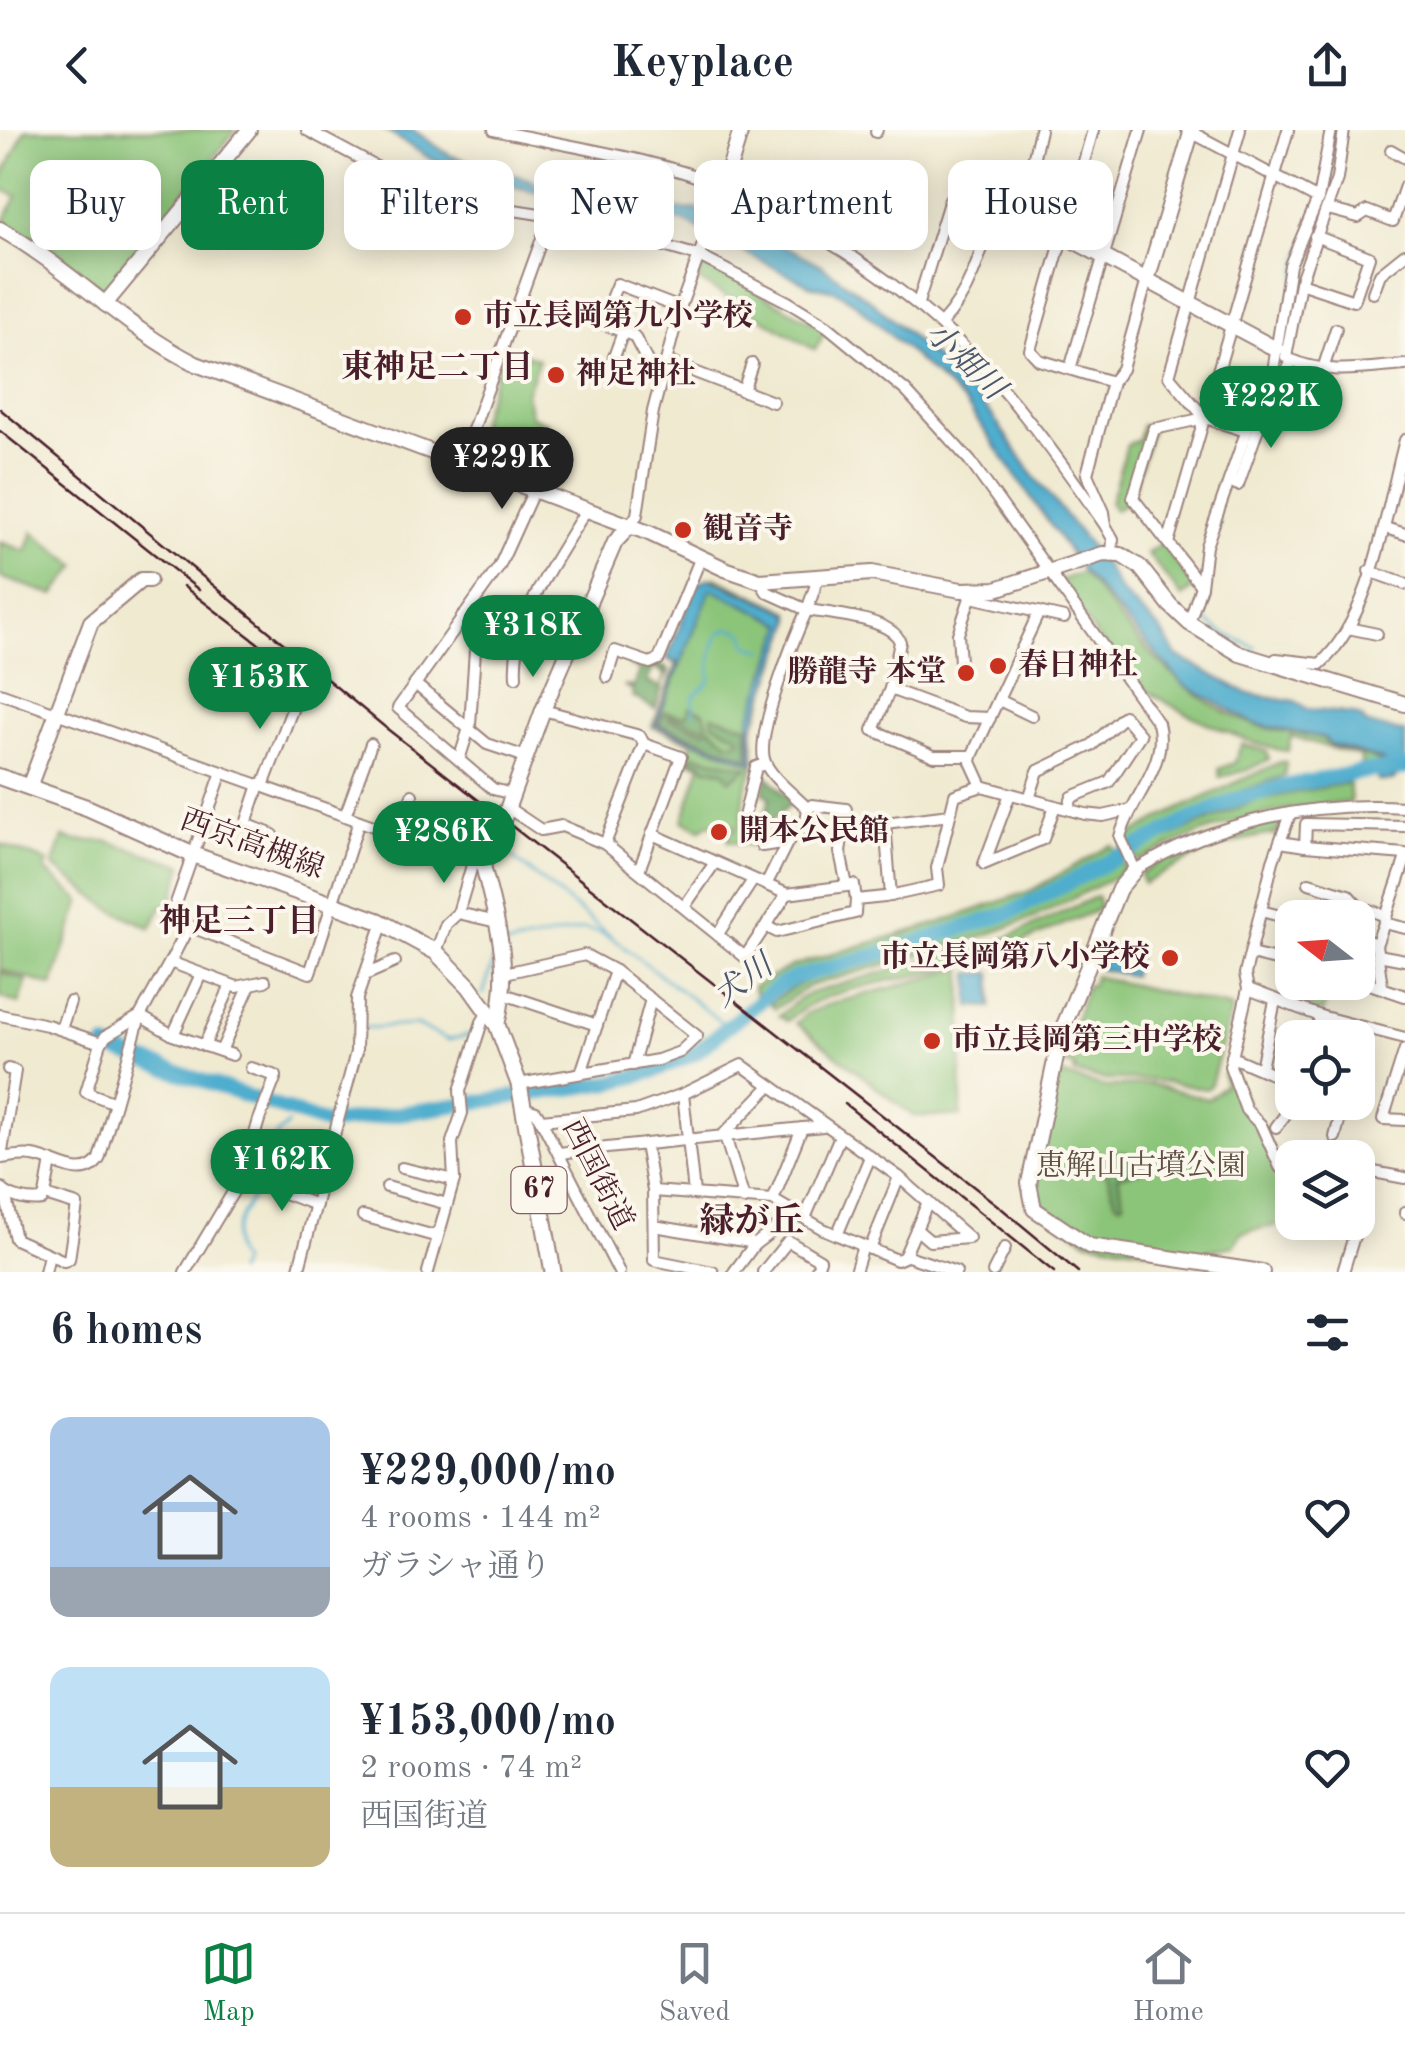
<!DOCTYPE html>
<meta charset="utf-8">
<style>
:root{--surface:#fff;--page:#f6f6f7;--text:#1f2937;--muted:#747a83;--line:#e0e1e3;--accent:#0b8043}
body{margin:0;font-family:"Old Standard TT","Noto Serif JP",serif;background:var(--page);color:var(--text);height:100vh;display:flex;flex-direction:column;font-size:38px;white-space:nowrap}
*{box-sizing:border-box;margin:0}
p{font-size:32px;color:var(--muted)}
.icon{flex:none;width:55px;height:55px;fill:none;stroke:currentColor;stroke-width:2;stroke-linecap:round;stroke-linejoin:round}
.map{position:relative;height:1142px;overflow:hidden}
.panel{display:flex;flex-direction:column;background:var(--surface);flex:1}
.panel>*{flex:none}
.banner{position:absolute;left:30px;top:30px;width:1345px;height:90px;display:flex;gap:20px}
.needle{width:65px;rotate:287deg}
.controls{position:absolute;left:1275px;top:770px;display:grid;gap:20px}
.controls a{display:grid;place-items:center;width:100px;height:100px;border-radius:20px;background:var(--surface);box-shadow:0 5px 25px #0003;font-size:50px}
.price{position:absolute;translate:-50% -85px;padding:0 22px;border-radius:35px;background:var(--accent);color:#fff;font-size:32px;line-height:65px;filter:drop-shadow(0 2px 5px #0008)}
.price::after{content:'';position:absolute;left:50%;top:60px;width:30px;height:22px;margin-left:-15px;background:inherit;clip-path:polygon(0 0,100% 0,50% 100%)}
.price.on{background:#222;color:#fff}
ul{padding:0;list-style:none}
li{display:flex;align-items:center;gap:30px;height:250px;padding:0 50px}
li span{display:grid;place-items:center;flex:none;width:280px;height:200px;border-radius:20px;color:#555}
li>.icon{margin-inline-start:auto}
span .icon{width:120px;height:120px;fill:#fffc;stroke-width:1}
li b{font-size:42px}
h2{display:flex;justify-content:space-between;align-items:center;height:120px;padding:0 50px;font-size:42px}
.chip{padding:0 35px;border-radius:20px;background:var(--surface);box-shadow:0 5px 25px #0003;font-size:35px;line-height:90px}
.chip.on{background:var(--accent);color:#fff}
header{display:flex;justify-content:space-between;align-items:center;height:130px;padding:0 50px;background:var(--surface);font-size:45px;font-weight:600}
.dock{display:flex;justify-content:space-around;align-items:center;height:140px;border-top:2px solid var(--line);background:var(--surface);font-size:28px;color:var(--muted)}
.dock a{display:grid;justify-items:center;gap:5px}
.dock .on{color:var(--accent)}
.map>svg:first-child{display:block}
</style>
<header><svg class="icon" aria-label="back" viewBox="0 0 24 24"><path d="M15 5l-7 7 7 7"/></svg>Keyplace<svg class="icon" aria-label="share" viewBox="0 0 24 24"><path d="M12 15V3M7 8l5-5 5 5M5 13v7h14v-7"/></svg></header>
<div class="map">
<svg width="1405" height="1142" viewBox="0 0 1405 1142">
<rect width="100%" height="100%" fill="#fbf7ec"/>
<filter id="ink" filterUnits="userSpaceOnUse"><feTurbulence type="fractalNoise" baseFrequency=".01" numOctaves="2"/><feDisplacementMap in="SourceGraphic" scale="20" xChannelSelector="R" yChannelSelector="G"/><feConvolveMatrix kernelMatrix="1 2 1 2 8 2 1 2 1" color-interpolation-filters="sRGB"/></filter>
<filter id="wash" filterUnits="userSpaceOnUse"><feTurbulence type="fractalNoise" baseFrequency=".0048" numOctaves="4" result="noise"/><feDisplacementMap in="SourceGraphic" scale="40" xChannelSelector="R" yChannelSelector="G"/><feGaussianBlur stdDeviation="2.25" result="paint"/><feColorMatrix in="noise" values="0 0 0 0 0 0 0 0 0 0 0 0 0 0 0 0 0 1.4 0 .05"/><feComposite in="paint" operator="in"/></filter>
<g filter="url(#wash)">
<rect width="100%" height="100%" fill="#f0ead1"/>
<g fill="#8bc579" stroke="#6a7252" stroke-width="2.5">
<polygon points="25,0 236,0 108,158 98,158 54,119 4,91 17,66 0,58 0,52"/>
<polygon points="704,132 826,200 815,220 698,150"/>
<polygon points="512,219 539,229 526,263 531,286 548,293 540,317 478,295 504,221"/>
<polygon points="1142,295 1152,298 1130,370 1115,380 1110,373 1127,315 1138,310"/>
<polygon points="33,402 77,436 54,465 0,447 0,412 26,421"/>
<polygon points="1162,412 1195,457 1182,467 1147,423"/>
<path d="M1082,442C1130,501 1178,567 1253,594C1273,602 1299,602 1321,608C1338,626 1367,621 1387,636H1361V627L1291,606L1288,621C1256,619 1156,572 1133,550C1104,522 1082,483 1058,451Z"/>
<polygon points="715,447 790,482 792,490 753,599 755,632 745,661 741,697 760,696 760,717 728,711 730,701 735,701 735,696 709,694 701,699 683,691 701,635 685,630 692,612 652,597 677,534 667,529 696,454"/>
<polygon points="1242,614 1267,622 1269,629 1247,640 1220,647 1219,639 1234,633"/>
<polygon points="1280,632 1286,632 1284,646 1231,665 1129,717 1125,708 1164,686"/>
<path d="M1349,653L1351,672C1265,679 1215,693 1138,731L1133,723L1259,669Z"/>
<path d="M1262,690H1277L1280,696L1276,704C1227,708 1185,731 1143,754L1140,744C1178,719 1218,705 1262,690Z"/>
<polygon points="63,707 74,711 107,711 183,735 171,777 162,776 151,798 109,778 53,736"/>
<polygon points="0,714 48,732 45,740 81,771 52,856 0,839"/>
<polygon points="1112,715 1117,723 1033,770 940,803 795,844 756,865 753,857 792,836 939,793 1030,761"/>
<path d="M1120,729L1126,738L1115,747L1033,788L980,807L809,856L775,879L770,874C807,841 857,837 903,822C980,798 1053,774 1120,729Z"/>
<path d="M1097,766L1101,778C1051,800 1001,823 948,838C900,852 822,856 787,891L779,886L799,869L811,863L978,815L994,814Z"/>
<polygon points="963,838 961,986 913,986 796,893 807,883 827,875"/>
<polygon points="0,842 27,851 19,874 0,867"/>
<polygon points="1094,846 1232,878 1211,954 1207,959 1152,950 1106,950 1074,943 1075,936 1065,934 1068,923 1064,922 1087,855 1092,855"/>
<polygon points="1320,853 1334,853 1322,883 1308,878"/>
<polygon points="1230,941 1259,996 1276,1037 1287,1093 1241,1103 1234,1116 1189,1125 1088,1111 1040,1079 1035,1068 1036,1051 1058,944 1106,957 1151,954 1208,969 1225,954 1223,944"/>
</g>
<g fill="#70aa69" stroke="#5d644a" stroke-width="2.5">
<polygon points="632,531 660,535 669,540 661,556 666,544 653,538 647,552 662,558 655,579 632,566 633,560 624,556 633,557 640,540 629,535"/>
<polygon points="690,577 704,582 708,595 703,597 670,586 668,589 703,601 711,598 729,613 739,611 739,606 713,593 712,585 747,596 749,625 746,627 659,594 665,582 685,586"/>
<polygon points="689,625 695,625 748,637 730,650 723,641 706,638 701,632 687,628"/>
<polygon points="767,646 793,672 771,692 745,697 752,674 750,690 757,691 759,685 765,686 770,667 763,663"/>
<polygon points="1121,1022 1136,1026 1143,1032 1140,1041 1118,1046 1124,1072 1121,1074 1116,1072 1107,1045 1097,1038 1098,1034"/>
</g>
<g fill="#4fadce" stroke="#4c667c" stroke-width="2.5" fill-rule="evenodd">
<polygon points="385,0 413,0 451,26 544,54 579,57 607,67 636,68 676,79 717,80 821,135 874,173 967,257 991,284 1030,341 1105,435 1120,461 1161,500 1177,526 1249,564 1295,571 1306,579 1352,584 1362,588 1365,594 1405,603 1405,643 1398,644 1392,651 1378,651 1375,637 1388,635 1382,630 1329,614 1325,608 1255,594 1183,554 1083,442 966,274 854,172 836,161 809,155 683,91 672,90 665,84 639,82 590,69 564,68 507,55 431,29"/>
<path d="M709,448L789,482L792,490L753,596L754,634L654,596L678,533L667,529L696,455ZM711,459L784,494L750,588L751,630L656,595Z"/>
<polygon points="1104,818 1137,825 1132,846 1099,839"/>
<polygon points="970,843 992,843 992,877 970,876"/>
</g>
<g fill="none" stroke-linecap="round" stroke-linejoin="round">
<g stroke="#4fadce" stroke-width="2.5">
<polyline points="1327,62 1338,6"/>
<polyline points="1285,195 1302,121 1323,75"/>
<polyline points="1259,280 1281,238 1281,228"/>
<polyline points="1220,391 1211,417 1206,490 1219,501 1256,518"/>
<path d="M693,583L694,566L710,551C710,532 711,484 744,503L747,515L764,520"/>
<polyline points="502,719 614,809"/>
<polyline points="505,816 584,799 600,802 623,815"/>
<polyline points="624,817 729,898"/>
<polyline points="483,864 496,824"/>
<polyline points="361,898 416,895 448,910 472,904"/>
<polyline points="140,935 150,932"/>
<polyline points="263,1050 276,1006 288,994"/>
<path d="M237,1142L241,1132C221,1109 245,1079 259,1057"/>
</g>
<polyline stroke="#4fadce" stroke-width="15" points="105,917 327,994 614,952 651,942 695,923 778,856 797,847 887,822 1010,783 1187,691 1234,670 1280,657 1367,641 1405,638"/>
</g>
</g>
<g filter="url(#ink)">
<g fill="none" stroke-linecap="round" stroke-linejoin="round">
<g stroke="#9d847e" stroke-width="14">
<g id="street">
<path d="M307,0L378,38L445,64L475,74L565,88L699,126L788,172L827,196L906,261L970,331L1158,593C1169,636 1130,668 1120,707L1135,740C1217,691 1310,671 1405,677"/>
<path d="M494,0C570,17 650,27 723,56C747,65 769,79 791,91C937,167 1013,262 1105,395L1113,409L1112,423"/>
<polyline points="1093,0 1030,220 1039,230 1112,252"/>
<polyline points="1187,0 1318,69"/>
<polyline points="876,2 877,0"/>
<polyline points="1391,20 1405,28"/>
<polyline points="1328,79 1358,87 1367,81 1393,91 1405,56"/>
<polyline points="1300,153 1354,171 1369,127 1315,106"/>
<polyline points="1373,163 1380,144 1405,124"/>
<path d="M918,173L950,69L957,66C983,80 1002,94 1033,89L1028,52L1040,0"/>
<path d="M941,194C969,165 981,124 992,85"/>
<polyline points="1286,227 1300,153 1337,49 1344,0"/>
<path d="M1289,229C1326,246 1365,238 1405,235"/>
<polyline points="666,231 773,272"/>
<polyline points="610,238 623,202"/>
<polyline points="1070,239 1141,0"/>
<polyline points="1323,239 1336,199"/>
<polyline points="659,254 634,206 601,193 617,154 680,178"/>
<polyline points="743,261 752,234"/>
<polyline points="1205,288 1169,246 1240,0"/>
<polyline points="461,333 550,86"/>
<polyline points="1229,351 1238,355 1261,290 1292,231"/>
<polyline points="1105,390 1104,382 1087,344 1112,252 1122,239 1147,150"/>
<polyline points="630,396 637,385 653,281 680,178 724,56"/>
<polyline points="1386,398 1405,404"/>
<polyline points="1168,413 1133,368 1154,299 1205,288 1246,301"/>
<polyline points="1369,441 1405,454"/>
<polyline points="760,451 767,462 807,480 819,446"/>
<polyline points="1201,456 1168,413 1288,0"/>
<polyline points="971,467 1064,488"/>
<polyline points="532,477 581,494"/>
<polyline points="1189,493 1201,456 1206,416 1261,260 1273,241 1290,135 1318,69 1331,0"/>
<polyline points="1348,498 1377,504"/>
<path d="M1276,529L1320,534C1372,489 1387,376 1405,310"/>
<polyline points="960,532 958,504 971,465"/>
<path d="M516,547C512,487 557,429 586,380"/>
<polyline points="607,547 615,521 650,533 659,529 701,427"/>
<polyline points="415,554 487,614 526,627"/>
<polyline points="890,559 873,600 934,626 972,626"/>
<polyline points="0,563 483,735"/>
<polyline points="999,570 1032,586"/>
<polyline points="543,580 640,606 644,614 681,627 639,740"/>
<polyline points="459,630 470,595 476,505 474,496 462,487"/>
<polyline points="222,642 175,776 189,796 310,843 359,691"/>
<polyline points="259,655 246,694 273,705"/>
<polyline points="263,656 298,564"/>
<polyline points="982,656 971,632 972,626 1039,482"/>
<polyline points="512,664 493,659 398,578 499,437 533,362"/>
<polyline points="1010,664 984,734 1043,709 1055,676"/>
<polyline points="1029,669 1038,641 1092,615 1124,586 1140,605 1109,652 1072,667 1068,679"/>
<polyline points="508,678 541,700 562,696 605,714 745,827 787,764 652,704"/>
<path d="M808,679C796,666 772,649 765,632C754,607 795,506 807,480C830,484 892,488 900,512L890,559L965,587L990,588"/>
<polyline points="808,679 812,675 846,679 840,722 847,756"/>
<polyline points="1290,684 1273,731 1245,844 1248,859 1230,936 1246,980 1261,995 1280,1037 1292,1037"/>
<polyline points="345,686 371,614"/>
<polyline points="743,691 756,637 765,634"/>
<polyline points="397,705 412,665"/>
<polyline points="1280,712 1305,716 1306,694 1405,696"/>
<polyline points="605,714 644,614"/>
<polyline points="762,716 788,712"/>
<polyline points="1305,716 1405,724"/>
<polyline points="1309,753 1348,765 1358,776 1386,786"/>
<polyline points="766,755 790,707 805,697 808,679"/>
<polyline points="787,764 854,755 856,770"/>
<polyline points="891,766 885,693 950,685"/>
<polyline points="684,777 714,734"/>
<polyline points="1261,781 1292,789"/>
<polyline points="458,783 473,732"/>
<polyline points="1384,793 1405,730"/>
<polyline points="767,797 777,802 855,783 856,770 885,767 939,755 937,738 955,665 982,656 1085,684 1103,686 1130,680"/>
<polyline points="718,804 753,750"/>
<polyline points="1358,805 1376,815 1384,793 1405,798"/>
<polyline points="1376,815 1382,856"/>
<polyline points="436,822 446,794 458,783 497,792"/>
<polyline points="1251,824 1292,834"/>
<polyline points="1378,825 1405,830"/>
<polyline points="170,832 189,796"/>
<polyline points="505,843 585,825 615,841 697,906 680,922 658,930 519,954"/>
<polyline points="365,845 395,832"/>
<polyline points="1358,850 1405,866"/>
<polyline points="1248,859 1320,886 1405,908"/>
<polyline points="504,864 597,895"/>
<polyline points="0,885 47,895 101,913 106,906 140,886"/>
<polyline points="140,886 173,905 232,925"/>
<polyline points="61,899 70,872"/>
<polyline points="173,905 201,844"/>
<polyline points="1316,908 1320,886"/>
<polyline points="101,913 86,962 115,973"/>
<polyline points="204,916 231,855"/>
<polyline points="1405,919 1383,989 1405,990"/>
<polyline points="221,921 250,855"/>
<polyline points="1358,921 1364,897"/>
<polyline points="1232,927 1292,953"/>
<polyline points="633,935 651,869"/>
<polyline points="1261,938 1275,871"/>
<polyline points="581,943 615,841"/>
<polyline points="683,964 694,1063"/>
<polyline points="524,978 536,982 541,990 619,1142"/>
<polyline points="541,990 636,981 683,964 742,935 899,1047 870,1119"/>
<polyline points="1276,997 1295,972"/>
<polyline points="722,1006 770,956"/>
<polyline points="725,1006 744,1069"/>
<polyline points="1335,1007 1344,972"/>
<polyline points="645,1014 653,1061 654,1130 713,1142"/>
<polyline points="558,1023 823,996"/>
<path d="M0,1028C10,1027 23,1024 33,1026C55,1029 83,1053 99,1029L140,886L170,832L237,857L265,851"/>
<polyline points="1,1028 15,941 8,939"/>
<polyline points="402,1038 454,1050"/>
<polyline points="1358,1039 1405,1048"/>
<polyline points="242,1047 316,1075"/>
<polyline points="899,1047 969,1108 930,1111 916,1099"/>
<polyline points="387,1057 447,1074"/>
<path d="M1,1058C9,1068 30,1072 42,1070L45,1065"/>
<polyline points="653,1061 773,1070 823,1099 897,1130 904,1127 928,1072"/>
<polyline points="5,1063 15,1109 64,1131 69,1129 77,1075 45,1065 51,1031"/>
<polyline points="773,1070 802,998"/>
<polyline points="1405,1082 1405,1083"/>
<polyline points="363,1086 431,1105 439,1102"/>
<polyline points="805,1088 840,1006"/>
<polyline points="654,1096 750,1112 754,1115"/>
<polyline points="837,1105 870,1027"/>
<polyline points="905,1125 956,1142"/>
<polyline points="45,1142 49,1125"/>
<polyline points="185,1142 242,1047 259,990 276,946 251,938"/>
<polyline points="298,1142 356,922 357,868 383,792"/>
<polyline points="428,1142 454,1050 452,1012 462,983 460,961 482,892 488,882"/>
<polyline points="734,1142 754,1115 796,1083"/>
<polyline points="763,1142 788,1111 820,1130 816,1142"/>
<polyline points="855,1142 863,1116"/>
<polyline points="993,1142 1005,1118"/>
<polyline points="1343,1142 1354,1106 1342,1100 1344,1092"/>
</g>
</g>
<g stroke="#9d847e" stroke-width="18">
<g id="secondary">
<polyline points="724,56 741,0"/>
<polyline points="1033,89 1276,219"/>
<path d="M0,99C70,138 124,198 196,234L649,403L725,439L760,451L872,443L961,460L996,459L1103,424L1121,425L1140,437L1170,475L1189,493L1240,524L1405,574"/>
<polyline points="1147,150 1192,0"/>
<polyline points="105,174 249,0"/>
<polyline points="29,657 91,492 141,450 149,450"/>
<polyline points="1135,740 1119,759 1061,903 1029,1053 1034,1079 1089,1116 1262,1142"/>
<path d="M497,895C512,833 497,794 483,735L496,710L543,580L615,412L630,396"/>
</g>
</g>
<g stroke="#9d847e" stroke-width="19">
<polyline id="primary" points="0,647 88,678 191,724 379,791 436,822 469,856 497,895 519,954 553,1142"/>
</g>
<use href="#street" stroke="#fff" stroke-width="10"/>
<use href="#secondary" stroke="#fff" stroke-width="14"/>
<use href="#primary" stroke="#fff" stroke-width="15"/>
<g stroke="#4a1f2b" stroke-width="2.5">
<polyline points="0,279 386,598 1001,1078 1078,1142"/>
<polyline points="0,301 199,460"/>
<polyline points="183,456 310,553"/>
<polyline points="845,974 1054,1142"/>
</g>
</g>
</g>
<g fill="#c8321e" stroke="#fbf7ec" stroke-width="4">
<circle cx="463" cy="187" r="10"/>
<circle cx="556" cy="245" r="10"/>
<circle cx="683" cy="400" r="10"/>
<circle cx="998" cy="536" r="10"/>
<circle cx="966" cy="543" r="10"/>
<circle cx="719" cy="702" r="10"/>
<circle cx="1170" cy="828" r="10"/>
<circle cx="932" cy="911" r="10"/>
</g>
<g text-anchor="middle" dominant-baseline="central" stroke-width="8" stroke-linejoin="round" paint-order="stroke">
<rect fill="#fbf7ec" stroke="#7f6065" stroke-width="2.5" x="511.5" y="1037" width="55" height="46" rx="8"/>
<g font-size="28" font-weight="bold" fill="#4a1f2b">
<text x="539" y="1060">67</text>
</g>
<g font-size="30" font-weight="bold" fill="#4a1f2b" stroke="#fbf7ec" text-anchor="start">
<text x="483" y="187">市立長岡第九小学校</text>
<text x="576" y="245">神足神社</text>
<text x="703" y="400">観音寺</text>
<text x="1018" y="536">春日神社</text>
<text x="946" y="543" text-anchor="end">勝龍寺 本堂</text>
<text x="739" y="702">開本公民館</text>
<text x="1150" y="828" text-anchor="end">市立長岡第八小学校</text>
<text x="952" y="911">市立長岡第三中学校</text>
</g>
<g font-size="30" fill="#4a1f2b" stroke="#fbf7ec">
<text transform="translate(252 715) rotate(20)">西京高槻線</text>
<text transform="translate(597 1045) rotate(63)">西国街道</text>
</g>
<g font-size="30" fill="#5e5142" stroke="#fbf7ec">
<text x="1141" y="1037">恵解山古墳公園</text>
</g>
<g font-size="32" font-style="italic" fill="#4c586c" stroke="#fbf7ec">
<text transform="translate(964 232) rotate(44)">小畑川</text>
<text transform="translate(744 852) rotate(-36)">犬川</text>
</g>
<g font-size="32" font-weight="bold" fill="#4a1f2b" stroke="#fbf7ec">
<text x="437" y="239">東神足二丁目</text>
<text x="239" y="793">神足三丁目</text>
</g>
<g font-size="35" font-weight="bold" fill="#4a1f2b" stroke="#fbf7ec">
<text x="752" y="1092">緑が丘</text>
</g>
</g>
</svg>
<div class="controls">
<a><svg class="needle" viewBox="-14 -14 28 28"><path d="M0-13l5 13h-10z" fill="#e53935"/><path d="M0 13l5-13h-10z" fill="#747a83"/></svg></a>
<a><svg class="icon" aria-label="locate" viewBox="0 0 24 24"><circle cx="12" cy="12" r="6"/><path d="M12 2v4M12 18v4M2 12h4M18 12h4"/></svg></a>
<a><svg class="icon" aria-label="layers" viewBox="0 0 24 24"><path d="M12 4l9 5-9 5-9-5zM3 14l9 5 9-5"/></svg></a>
</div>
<b class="price" style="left:1271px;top:321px">¥222K</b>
<b class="price on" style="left:502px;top:382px">¥229K</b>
<b class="price" style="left:533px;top:550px">¥318K</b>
<b class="price" style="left:260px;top:602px">¥153K</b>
<b class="price" style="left:444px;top:756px">¥286K</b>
<b class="price" style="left:282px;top:1084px">¥162K</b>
<div class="banner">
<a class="chip">Buy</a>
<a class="chip on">Rent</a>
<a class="chip">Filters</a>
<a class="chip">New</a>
<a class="chip">Apartment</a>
<a class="chip">House</a>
</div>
</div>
<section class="panel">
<h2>6 homes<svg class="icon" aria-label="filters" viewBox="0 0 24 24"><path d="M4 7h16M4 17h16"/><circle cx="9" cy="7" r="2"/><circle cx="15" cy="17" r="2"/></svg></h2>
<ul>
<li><span style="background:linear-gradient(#a9c7e8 75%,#9aa5b1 0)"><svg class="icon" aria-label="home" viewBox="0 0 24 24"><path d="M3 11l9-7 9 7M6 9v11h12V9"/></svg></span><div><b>¥229,000/mo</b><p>4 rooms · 144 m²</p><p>ガラシャ通り</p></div><svg class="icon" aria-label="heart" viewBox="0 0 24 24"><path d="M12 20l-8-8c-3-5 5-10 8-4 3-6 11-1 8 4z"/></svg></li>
<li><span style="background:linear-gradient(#bfe0f5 60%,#c2b280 0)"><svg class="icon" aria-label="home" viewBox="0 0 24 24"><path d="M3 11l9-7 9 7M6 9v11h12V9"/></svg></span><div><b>¥153,000/mo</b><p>2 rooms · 74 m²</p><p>西国街道</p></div><svg class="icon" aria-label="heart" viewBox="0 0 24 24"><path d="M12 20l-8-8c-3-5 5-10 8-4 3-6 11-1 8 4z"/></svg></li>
</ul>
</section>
<nav class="dock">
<a class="on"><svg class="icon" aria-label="map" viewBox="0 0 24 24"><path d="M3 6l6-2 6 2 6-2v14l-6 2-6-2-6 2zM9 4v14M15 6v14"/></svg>Map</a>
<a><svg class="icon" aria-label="saved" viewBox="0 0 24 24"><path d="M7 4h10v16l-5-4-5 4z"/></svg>Saved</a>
<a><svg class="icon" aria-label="home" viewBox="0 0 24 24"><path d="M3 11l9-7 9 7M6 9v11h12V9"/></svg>Home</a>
</nav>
